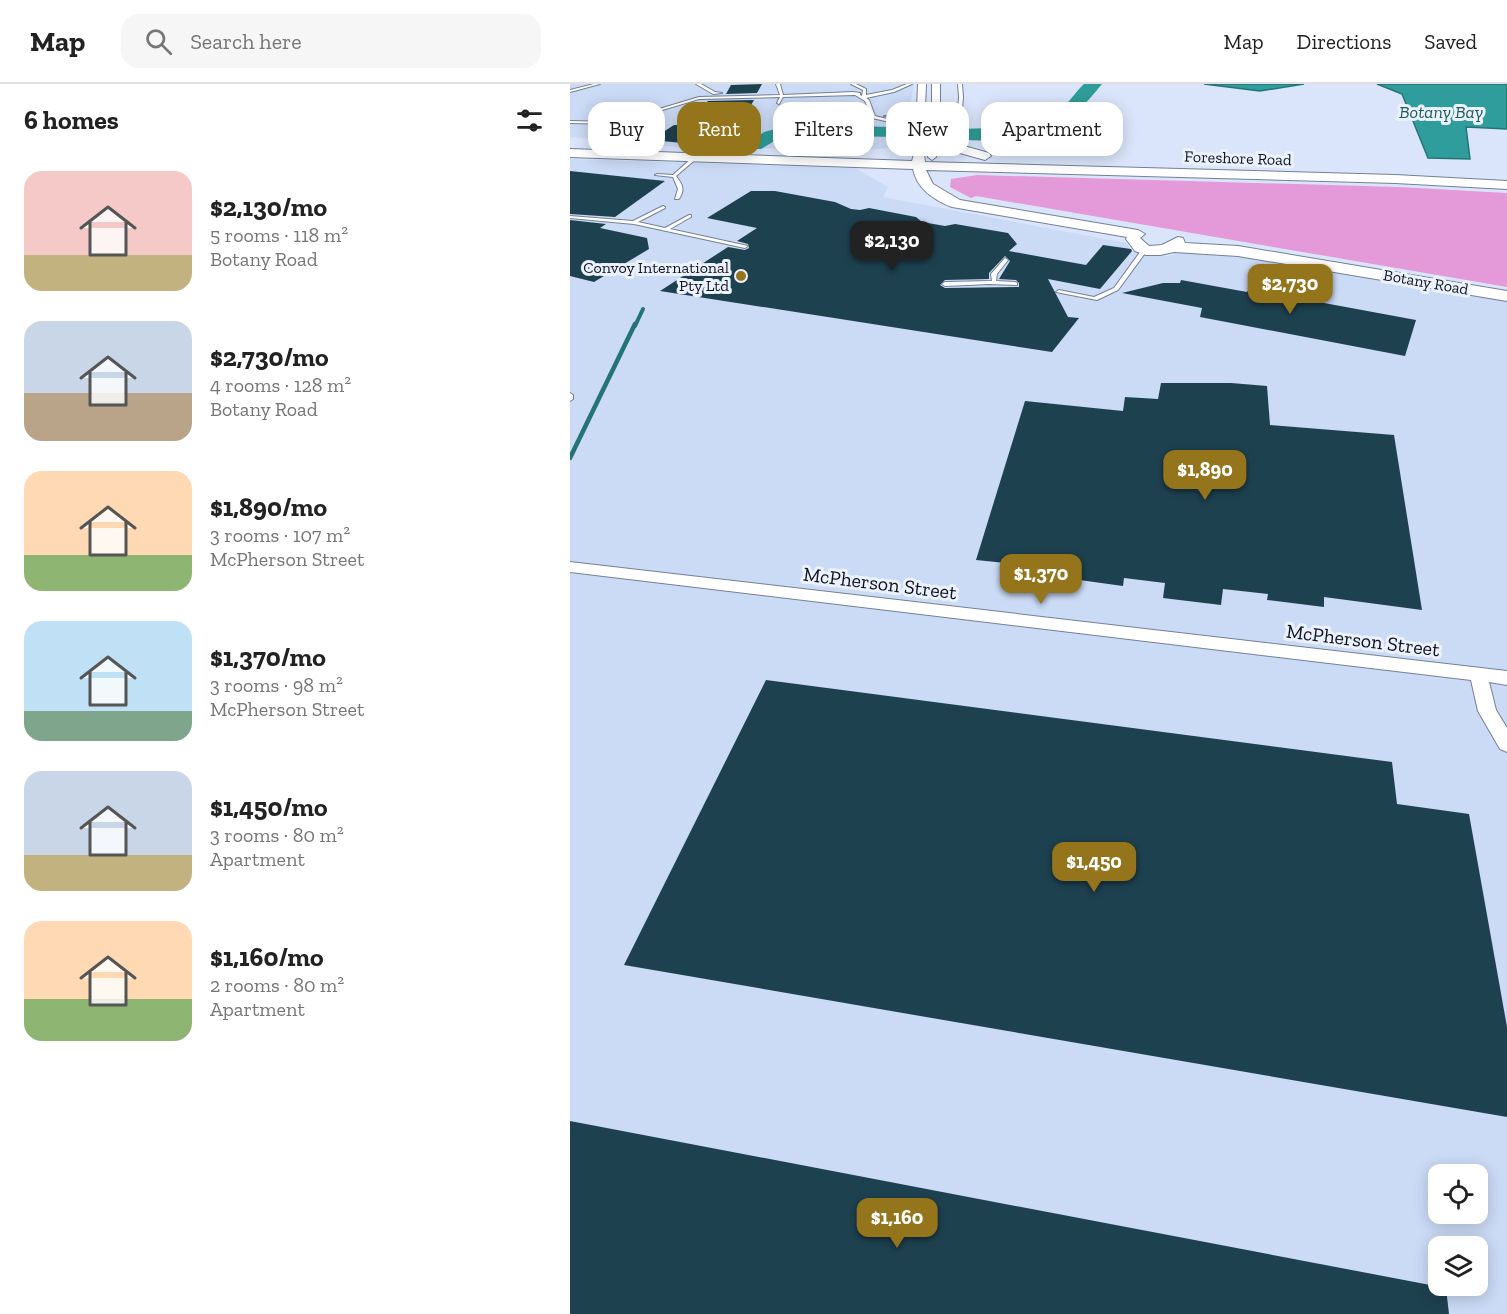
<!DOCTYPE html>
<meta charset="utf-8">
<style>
:root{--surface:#fff;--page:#f6f6f6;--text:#222;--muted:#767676;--line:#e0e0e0;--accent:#94751c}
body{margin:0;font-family:"Zilla Slab",serif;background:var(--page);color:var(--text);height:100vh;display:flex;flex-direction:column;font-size:22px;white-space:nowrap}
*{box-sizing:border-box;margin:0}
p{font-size:20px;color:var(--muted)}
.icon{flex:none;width:33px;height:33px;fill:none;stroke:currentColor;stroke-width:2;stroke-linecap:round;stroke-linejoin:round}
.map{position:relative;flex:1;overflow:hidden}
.sheet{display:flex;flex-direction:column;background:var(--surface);width:570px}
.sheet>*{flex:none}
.banner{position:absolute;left:18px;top:18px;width:570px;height:54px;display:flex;gap:12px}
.buttons{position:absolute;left:858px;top:1080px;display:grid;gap:12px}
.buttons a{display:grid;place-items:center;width:60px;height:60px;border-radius:12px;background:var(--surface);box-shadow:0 3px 15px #0003;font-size:30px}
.price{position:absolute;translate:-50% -51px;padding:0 14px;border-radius:12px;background:var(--accent);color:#fff;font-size:20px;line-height:39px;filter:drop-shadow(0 2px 3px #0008)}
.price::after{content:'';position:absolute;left:50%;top:36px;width:18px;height:14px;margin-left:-9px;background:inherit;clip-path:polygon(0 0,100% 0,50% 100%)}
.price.current{background:#222;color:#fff}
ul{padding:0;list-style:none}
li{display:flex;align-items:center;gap:18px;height:150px;padding:0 24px}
li span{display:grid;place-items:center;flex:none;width:168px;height:120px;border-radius:18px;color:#555}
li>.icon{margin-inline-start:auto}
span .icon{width:72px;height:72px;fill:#fffc;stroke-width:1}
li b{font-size:26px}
h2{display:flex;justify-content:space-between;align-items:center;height:72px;padding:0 24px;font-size:26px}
.tag{padding:0 21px;border-radius:18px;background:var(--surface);box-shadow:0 3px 15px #0003;font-size:21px;line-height:54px}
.tag.current{background:var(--accent);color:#fff}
header{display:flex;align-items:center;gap:36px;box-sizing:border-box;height:84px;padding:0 30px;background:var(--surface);border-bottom:2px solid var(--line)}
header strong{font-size:28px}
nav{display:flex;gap:33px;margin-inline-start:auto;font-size:21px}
.search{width:420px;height:54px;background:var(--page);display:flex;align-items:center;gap:15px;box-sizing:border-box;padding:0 21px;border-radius:18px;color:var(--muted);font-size:22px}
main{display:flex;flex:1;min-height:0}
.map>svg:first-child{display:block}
</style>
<header>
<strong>Map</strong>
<div class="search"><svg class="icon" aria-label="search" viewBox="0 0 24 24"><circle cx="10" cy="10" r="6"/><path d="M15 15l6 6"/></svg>Search here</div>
<nav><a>Map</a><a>Directions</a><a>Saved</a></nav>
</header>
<main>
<section class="sheet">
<h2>6 homes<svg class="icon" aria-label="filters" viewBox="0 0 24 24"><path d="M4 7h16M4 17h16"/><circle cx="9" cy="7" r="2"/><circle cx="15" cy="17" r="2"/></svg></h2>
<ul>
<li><span style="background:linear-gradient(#f6c9c9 70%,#c2b280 0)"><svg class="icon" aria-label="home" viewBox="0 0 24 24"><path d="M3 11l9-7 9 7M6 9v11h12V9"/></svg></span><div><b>$2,130/mo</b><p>5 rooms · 118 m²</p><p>Botany Road</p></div></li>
<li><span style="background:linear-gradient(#c9d6e8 60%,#b9a48a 0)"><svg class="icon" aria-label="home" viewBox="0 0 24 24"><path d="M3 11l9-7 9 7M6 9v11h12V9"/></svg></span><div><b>$2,730/mo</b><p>4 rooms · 128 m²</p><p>Botany Road</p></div></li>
<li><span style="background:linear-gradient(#ffd9b3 70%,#8fb573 0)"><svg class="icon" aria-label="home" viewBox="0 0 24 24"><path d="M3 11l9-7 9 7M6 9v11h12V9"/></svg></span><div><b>$1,890/mo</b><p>3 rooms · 107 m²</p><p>McPherson Street</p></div></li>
<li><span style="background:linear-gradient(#bfe0f5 75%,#7fa58c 0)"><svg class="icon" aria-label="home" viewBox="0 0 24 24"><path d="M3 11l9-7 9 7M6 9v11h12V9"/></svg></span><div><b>$1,370/mo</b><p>3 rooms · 98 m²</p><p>McPherson Street</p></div></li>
<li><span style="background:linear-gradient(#c9d6e8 70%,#c2b280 0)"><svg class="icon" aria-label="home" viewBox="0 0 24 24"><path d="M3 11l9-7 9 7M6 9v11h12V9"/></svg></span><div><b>$1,450/mo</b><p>3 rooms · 80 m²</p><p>Apartment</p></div></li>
<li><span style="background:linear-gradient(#ffd9b3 65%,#8fb573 0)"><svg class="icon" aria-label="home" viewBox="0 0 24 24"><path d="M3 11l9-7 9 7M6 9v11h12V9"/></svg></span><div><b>$1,160/mo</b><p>2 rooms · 80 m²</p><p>Apartment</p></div></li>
</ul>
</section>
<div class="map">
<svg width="937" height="1230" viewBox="0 0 937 1230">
<rect width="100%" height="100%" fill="#dae5fb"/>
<g fill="#cbdaf5" fill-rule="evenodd">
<polygon points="0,0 344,0 334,58 318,64 295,66 106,63 0,53"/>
<path d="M0,75L285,84L318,103L313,113L556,159L562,167L596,172L624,167L672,168L937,212V1230H0ZM868,1090H908V1130H868ZM868,1162H908V1202H868Z"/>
</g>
<polygon fill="#e499d8" points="407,91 829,103 937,109 937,203 406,112 401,114 380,103 381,95"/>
<g fill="#2f9d9b" stroke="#257475" stroke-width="1.5">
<polygon points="634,0 734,0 690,7"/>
<polygon points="807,0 937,0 937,45 896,43 900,75 858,74 832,10"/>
</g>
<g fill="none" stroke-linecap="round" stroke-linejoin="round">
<polyline stroke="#257475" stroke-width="4" points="65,242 73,225"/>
<polyline stroke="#257475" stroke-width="4.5" points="0,374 65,240"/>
<g fill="#2f9d9b" fill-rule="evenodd">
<path d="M514,0H532C528,5 512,24 507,28C481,49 418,62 386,54L383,50L386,46L392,45C427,44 466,44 495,21C502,15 507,6 514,0Z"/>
<polygon points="220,41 326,43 332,44 335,48 332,52 326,53 221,51 206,56 191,65 179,65 176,61 194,48"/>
</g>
</g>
<g fill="#1e4150" fill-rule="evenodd">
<polygon points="192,0 187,9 156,10 161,1"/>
<polygon points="184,16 174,33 162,35 155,34 137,17"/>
<polygon points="104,41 122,42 134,61 81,56"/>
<polygon points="0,87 95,97 45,133 0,130"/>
<path d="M181,107H205L265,118L281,125L290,126L299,124L346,133L352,138L375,142L385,140L438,149L447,160L439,167L516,181L533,161L561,165L562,167L530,205L478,195L498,233L509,234L482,268L90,207L158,163L175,166L179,164L178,160L167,157L187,144L137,134ZM435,172L440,177L429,195L446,196L449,199V203L375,204L370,201L375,196L419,195V189Z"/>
<polygon points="0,136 36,140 30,144 77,154 79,165 24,198 0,192"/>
<polygon points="611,196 677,208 679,205 846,236 835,272 630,233 632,224 552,209 593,199 610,199"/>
<polygon points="591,299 661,299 697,302 700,341 824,351 852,526 754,513 754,523 697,516 698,510 653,505 651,521 593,514 595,499 554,494 553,502 495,494 497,485 406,476 455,317 553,327 555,313 588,315"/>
<polygon points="196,596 822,678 827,720 899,730 937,943 937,1033 54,881"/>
<polygon points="0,1037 876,1204 879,1230 0,1230"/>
</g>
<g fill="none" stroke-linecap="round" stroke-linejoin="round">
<g stroke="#738098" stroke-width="2">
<g id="lane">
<polygon points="24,0 30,0 0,8 0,6"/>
<polygon points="126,0 131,0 145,8 152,9 143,10"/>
<polygon points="206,0 210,0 213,11 283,8 290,9 290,11 292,12 293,6 281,0 286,0 296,5 296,11 322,6 337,0 342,0 324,8 296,14 299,16 305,32 353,44 351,45 302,34 295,17 285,11 213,13 209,20 207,19 210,13 129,15 46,40 0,39 0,37 46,38 129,13 210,11"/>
<polygon points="388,0 392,0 393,13 391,38 380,44 363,46 363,44 378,42 387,37 389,13"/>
<polygon points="352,25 353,27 332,33 314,32 332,31"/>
<path d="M122,74L126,75L106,92C113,101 115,106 109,115H105L108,105L103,93L85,91L87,90L103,91Z"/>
<polygon points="93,122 95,123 95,124 68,138 95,144 119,131 121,131 121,133 100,145 178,162 175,164 64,140 0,134 0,132 63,137"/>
<polygon points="573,164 578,165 548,206 527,216 486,208 489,206 524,213 544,204"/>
<polygon points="435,174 438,176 427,190 426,197 445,198 447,199 447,201 419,200 375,202 372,200 375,198 422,197 421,190"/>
<polygon points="0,309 3,311 3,315 0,317"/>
</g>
</g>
<g stroke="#738098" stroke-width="2">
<g id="street">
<polygon points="348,0 356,0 353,73 349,76 345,73"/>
<polygon points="362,0 370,0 370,35 366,73 362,76 358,73 362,35"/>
<polygon points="0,478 937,587 937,601 919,598 926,626 937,644 937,668 930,665 908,627 901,596 0,488"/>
</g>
</g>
<g stroke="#738098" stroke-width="2">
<g id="primary">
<polygon points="364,43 387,60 419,69 421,72 415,76 379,66 358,47"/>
<path d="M0,65L342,77L344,70H354L355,78L825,91L937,97V105L825,99L356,86L363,100L390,116L568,146L575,150L570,154L579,162L592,161L608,153L613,154L615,159L668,162L937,207V217L668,172L604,168L590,171H576L565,167L556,155L557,153L382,123C364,116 347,105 343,85L0,73Z"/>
</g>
</g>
<use href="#lane" fill="#fff" fill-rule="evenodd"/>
<use href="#street" fill="#fff" fill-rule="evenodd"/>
<use href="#primary" fill="#fff" fill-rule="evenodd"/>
</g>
<circle fill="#94751c" stroke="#ecf2fd" stroke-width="2" cx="171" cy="192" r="6"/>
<g text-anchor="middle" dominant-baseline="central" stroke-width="6" stroke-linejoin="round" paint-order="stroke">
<g font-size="16" fill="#0f141d" stroke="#ecf2fd">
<text transform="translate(668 74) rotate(2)">Foreshore Road</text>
<text transform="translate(856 198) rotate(10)">Botany Road</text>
</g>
<g font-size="16" fill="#0f141d" stroke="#ecf2fd" text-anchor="end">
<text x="159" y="183">Convoy International<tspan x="159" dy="18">Pty Ltd</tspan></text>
</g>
<g font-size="18" font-style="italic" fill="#215c5b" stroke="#ecf2fd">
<text x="871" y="28">Botany Bay</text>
</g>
<g font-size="20" fill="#0f141d" stroke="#ecf2fd">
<text transform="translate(310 499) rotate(7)">McPherson Street</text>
<text transform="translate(793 556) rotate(7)">McPherson Street</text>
</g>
</g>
</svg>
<div class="buttons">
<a><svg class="icon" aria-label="locate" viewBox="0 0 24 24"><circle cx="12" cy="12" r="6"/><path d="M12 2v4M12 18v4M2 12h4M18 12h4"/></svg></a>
<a><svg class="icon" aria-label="layers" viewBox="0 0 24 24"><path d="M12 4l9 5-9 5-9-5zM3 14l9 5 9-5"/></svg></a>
</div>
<b class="price current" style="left:322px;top:188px">$2,130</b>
<b class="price" style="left:720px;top:231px">$2,730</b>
<b class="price" style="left:635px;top:417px">$1,890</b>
<b class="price" style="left:471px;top:521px">$1,370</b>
<b class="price" style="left:524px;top:809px">$1,450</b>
<b class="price" style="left:327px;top:1165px">$1,160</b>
<div class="banner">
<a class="tag">Buy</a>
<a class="tag current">Rent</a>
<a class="tag">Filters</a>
<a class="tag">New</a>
<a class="tag">Apartment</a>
</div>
</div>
</main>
